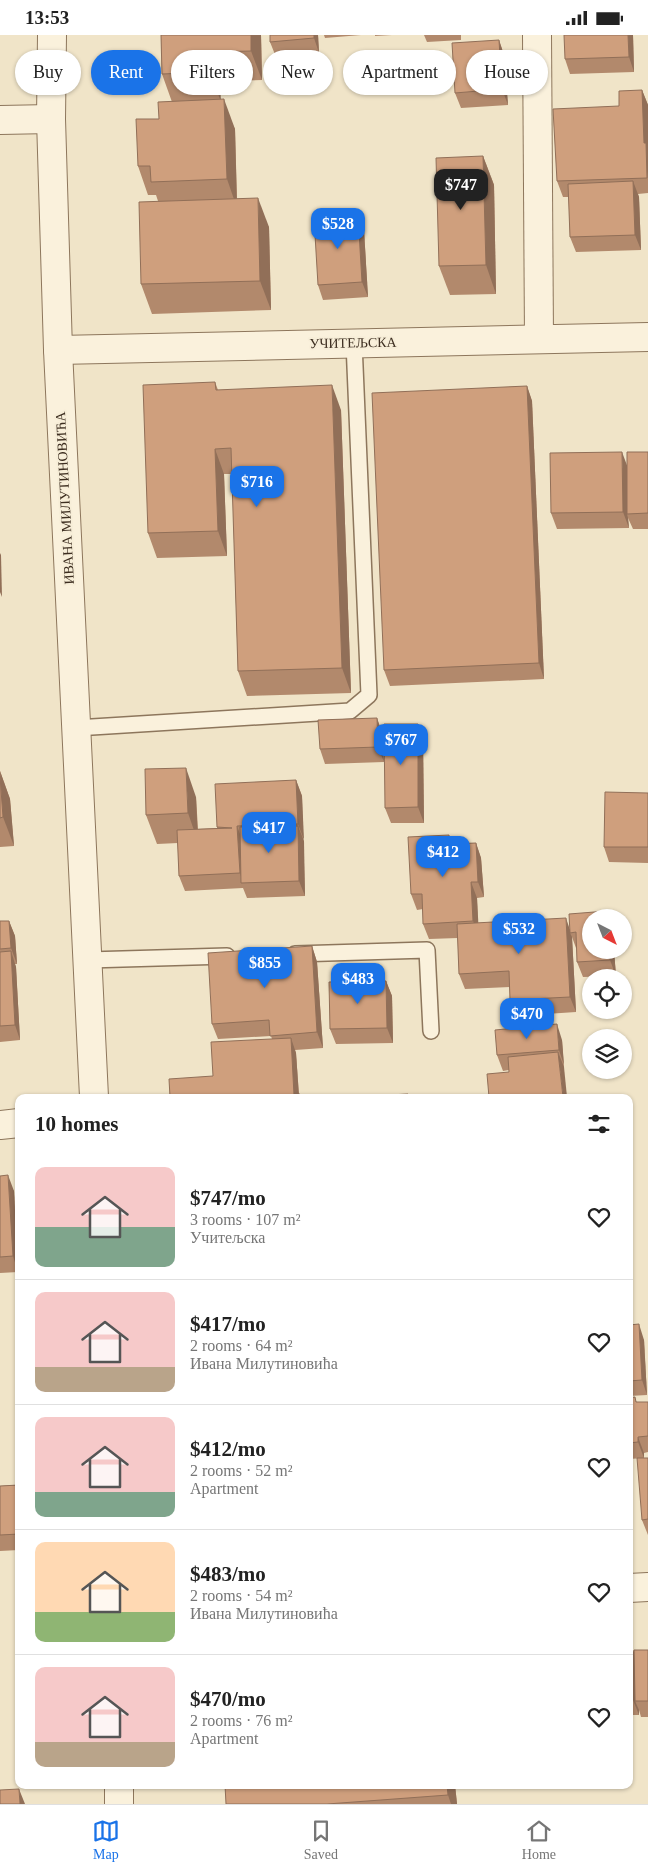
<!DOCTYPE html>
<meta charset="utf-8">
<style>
:root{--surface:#fff;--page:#f6f6f6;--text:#222;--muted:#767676;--line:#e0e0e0;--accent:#1a73e8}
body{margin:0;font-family:Georgia,serif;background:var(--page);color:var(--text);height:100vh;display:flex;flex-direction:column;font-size:19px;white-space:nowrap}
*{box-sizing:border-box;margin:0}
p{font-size:16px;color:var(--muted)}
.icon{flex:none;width:28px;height:28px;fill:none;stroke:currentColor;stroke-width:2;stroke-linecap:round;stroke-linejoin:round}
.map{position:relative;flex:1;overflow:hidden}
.side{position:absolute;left:15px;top:1059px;width:618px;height:695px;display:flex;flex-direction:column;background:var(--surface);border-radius:10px;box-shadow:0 1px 4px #0004}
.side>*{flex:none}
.banner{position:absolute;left:15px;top:15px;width:619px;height:45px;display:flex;gap:10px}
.needle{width:32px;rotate:138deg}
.controls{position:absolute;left:582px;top:874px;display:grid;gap:10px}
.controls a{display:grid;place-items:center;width:50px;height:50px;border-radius:50%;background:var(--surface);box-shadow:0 1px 4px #0004;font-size:25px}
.price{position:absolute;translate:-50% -42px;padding:0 11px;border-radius:10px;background:var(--accent);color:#fff;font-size:16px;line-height:32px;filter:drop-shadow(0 1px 2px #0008)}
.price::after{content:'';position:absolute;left:50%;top:30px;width:15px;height:11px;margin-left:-8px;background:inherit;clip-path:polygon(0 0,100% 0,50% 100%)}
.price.active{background:#222;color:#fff}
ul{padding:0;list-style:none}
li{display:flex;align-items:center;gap:15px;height:125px;padding:0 20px}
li+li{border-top:1px solid var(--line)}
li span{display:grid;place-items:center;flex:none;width:140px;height:100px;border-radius:10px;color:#555}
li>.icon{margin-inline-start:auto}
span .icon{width:60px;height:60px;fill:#fffc;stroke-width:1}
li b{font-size:21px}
h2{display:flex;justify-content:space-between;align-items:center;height:60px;padding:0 20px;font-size:21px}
.chip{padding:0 18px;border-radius:22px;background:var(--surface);box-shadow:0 1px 4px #0004;font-size:18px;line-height:45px}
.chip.active{background:var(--accent);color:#fff}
.status{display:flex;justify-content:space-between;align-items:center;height:35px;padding:0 25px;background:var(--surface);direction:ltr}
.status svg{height:14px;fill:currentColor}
.dock{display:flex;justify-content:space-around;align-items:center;height:70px;border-top:1px solid var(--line);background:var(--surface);font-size:14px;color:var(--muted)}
.dock a{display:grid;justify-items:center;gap:2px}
.dock .active{color:var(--accent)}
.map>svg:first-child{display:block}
</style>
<div class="status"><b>13:53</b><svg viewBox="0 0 49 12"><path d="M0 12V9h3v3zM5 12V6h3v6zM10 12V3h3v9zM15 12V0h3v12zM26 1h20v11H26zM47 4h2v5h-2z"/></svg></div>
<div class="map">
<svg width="648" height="1769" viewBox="0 0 648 1769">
<rect width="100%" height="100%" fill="#f0e4c8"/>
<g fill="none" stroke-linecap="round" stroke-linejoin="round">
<g stroke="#8d765c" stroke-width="18">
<g id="service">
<polyline points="76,693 350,676 369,660 354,308"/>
<polyline points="295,919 427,915 431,996"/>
<polyline points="88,925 227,921"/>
</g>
</g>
<g stroke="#8d765c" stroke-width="30">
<g id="minor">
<polyline points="537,0 539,303"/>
<polyline points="0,85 51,84"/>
<polyline points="58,315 648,302"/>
<polyline points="0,1090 19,1088"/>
<polyline points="629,1553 648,1552"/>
</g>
</g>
<g stroke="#8d765c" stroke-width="30">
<g id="tertiary">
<polyline points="52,0 51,84 58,315 94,1062"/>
<polyline points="119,1750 119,1769"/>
</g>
</g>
<use href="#service" stroke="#faf1dc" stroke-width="15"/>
<use href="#minor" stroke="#faf1dc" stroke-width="28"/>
<use href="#tertiary" stroke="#faf1dc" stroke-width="28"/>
</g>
<g fill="#b2896c">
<polygon points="161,0 261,0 262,45 220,46 220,65 235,94 237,164 269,192 271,275 152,279 141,249 158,166 156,160 148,160 138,131 159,84 172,67 162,39"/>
<polygon points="270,0 318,0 319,18 276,22 270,7"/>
<polygon points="324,0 361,0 325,3"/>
<polygon points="375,0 392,0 375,1"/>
<polygon points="424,0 461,0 461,5 427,7"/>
<polygon points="633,0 634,37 570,39 565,24"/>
<polygon points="499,5 504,20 508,70 461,73 455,58"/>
<polygon points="642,55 648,70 648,158 638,159 639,162 641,215 576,217 570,202 569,162 563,162 557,146 619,71"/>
<polygon points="483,121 494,150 496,259 450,260 439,231"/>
<polygon points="364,195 368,262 323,265 318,250"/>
<polygon points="215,347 218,355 341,375 351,658 247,661 238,636 232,439 224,439 227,521 157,523 148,498"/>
<polygon points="527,351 532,366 544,644 390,651 384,635"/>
<polygon points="648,417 648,494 633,494 628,483 629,493 557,494 551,478"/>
<polygon points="377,683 382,698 384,727 325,729 320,714"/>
<polygon points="418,689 423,704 424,788 391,788 385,773"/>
<polygon points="0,736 10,764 14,811 0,812"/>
<polygon points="296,745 302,761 305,861 247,863 243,853 185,856 179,841 178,808 157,809 146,780 196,762 198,794 217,793 217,792"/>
<polygon points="648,758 648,828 609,827 604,812"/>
<polygon points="449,800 452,809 476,808 481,823 484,862 477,863 478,888 570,894 614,915 616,941 583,942 577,927 577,913 576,913 572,902 576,977 516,981 510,965 510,952 465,954 459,939 458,903 429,904 423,889 423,874 417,875 411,859"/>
<polygon points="0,886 9,886 15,901 17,929 15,929 16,932 20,1005 0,1007"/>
<polygon points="312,911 317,927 323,1013 295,1015 296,1018 299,1060 302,1062 213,1041 272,1004 271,1001 218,1004 212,989"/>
<polygon points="386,946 392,961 393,1008 336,1009 330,994"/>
<polygon points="562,1005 564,1032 509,1037 509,1035 503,1036 497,1020"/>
<polygon points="0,1141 14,1156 18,1237 0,1238"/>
<polygon points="629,1290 644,1305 647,1360 629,1361"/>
<polygon points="629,1363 637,1367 648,1367 648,1417 644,1418 644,1423 629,1424"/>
<polygon points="648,1423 648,1500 642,1485"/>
<polygon points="19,1450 19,1515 0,1516 0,1451"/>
<polygon points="629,1607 634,1617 648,1615 648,1682 641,1682 639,1675 639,1680 629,1680"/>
<polygon points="455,1750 457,1769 226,1769"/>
</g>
<g fill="#916f58">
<polygon points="251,0 261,0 262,45 251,16"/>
<polygon points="314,0 318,0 319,18 314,3"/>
<polygon points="628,0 633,0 634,37 629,22"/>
<polygon points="499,5 504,20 508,70 502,54"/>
<polygon points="209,17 220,46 221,67 210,37"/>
<polygon points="642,55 648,70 648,145 644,108"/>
<polygon points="224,64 235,94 237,173 227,144"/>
<polygon points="483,121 494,150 496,259 486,230"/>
<polygon points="633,146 639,162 641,215 635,200"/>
<polygon points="258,163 269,192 271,275 260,246"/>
<polygon points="358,180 364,195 368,262 362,247"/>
<polygon points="332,350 341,375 351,658 342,633"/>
<polygon points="527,351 532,366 544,644 539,628"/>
<polygon points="215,414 224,439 227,521 218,496"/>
<polygon points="622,417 628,433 627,479 628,483 629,493 623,477"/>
<polygon points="0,518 1,520 2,562 0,557"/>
<polygon points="377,683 382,698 384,727 378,712"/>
<polygon points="418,689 423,704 424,788 418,772"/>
<polygon points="186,733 196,762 198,807 188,778"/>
<polygon points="0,736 10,764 14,811 3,782"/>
<polygon points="296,745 302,761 304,805 298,789"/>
<polygon points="237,791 243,807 243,848 240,838"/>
<polygon points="298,791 304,806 305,861 299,846"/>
<polygon points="476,808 481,823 484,862 478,847"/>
<polygon points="471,847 477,863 479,901 473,886"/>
<polygon points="566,883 571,898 570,898 572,902 576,977 570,962"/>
<polygon points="9,886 15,901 17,929 11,913"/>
<polygon points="312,911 317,927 323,1013 317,997"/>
<polygon points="609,915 614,915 616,941 610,925"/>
<polygon points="11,916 16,932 20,1005 15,990"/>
<polygon points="386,946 392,961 393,1008 387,993"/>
<polygon points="557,989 562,1005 564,1030 559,1015"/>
<polygon points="291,1003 296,1018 299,1062 294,1060"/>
<polygon points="558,1017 564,1032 567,1062 563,1062"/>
<polygon points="8,1140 14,1156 18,1237 13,1221"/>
<polygon points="639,1289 644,1305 647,1360 642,1345"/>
<polygon points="638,1402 644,1418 644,1423 638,1407"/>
<polygon points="630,1607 636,1623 635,1666 639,1675 639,1680 633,1665"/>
<polygon points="447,1750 455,1750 457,1769 451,1769 448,1760"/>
<polygon points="19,1754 25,1769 20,1769"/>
</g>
<g fill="#cf9f7d" stroke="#916f58">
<polygon points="161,0 251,0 251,16 209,17 210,37 162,39"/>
<polygon points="270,0 314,0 314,3 270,7"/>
<polygon points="564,0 628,0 629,22 565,24"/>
<polygon points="499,5 502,54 455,58 452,8"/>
<polygon points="642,55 644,108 646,108 647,143 557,146 553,74 619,71 619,56"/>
<polygon points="224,64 227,144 151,147 150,131 138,131 136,84 159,84 158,67"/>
<polygon points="483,121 486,230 439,231 436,123"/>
<polygon points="633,146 635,200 570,202 568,149"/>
<polygon points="258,163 260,246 141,249 139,167"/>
<polygon points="358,180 362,247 318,250 314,183"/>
<polygon points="215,347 216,355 332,350 342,633 238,636 231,413 215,414 218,496 148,498 143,350"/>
<polygon points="527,351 539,628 384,635 372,358"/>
<polygon points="622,417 623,477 551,478 550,418"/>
<polygon points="627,417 648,417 648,478 627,479"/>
<polygon points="377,683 378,712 320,714 318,685"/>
<polygon points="384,689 418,689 418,772 385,773"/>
<polygon points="186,733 188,778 146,780 145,734"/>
<polygon points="0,741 3,782 0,783"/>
<polygon points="296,745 298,789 237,791 240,838 179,841 177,795 232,793 217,792 215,749"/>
<polygon points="605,757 648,758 648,812 604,812"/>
<polygon points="298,791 299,846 241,848 240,792"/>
<polygon points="449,800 449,809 476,808 478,847 471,847 473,886 423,889 422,859 411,859 408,802"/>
<polygon points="607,876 608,882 591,882 591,915 609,915 610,925 577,927 576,897 570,898 569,879"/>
<polygon points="566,883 570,962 510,965 509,936 459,939 457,889"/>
<polygon points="0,886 9,886 11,913 0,914"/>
<polygon points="312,911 317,997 270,1001 269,985 212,989 208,918"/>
<polygon points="11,916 15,990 0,991 0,917"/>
<polygon points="386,946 387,993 330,994 329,947"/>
<polygon points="557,989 559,1015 497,1020 495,995"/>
<polygon points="291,1003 294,1060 300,1059 301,1062 170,1062 169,1044 213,1041 211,1007"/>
<polygon points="558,1017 563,1062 489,1062 487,1039 509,1037 508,1022"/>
<polygon points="408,1059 408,1062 352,1062"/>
<polygon points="8,1140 13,1221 0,1222 0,1141"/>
<polygon points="639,1289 642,1345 629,1346 629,1290"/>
<polygon points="635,1362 636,1367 648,1367 648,1401 638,1402 638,1407 629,1408 629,1363"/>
<polygon points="637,1423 648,1423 648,1484 642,1485"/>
<polygon points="19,1450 19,1499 0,1500 0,1451"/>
<polygon points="629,1607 630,1607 633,1665 629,1665"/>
<polygon points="634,1615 648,1615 648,1666 635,1666"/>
<polygon points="225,1750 447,1750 448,1760 327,1769 226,1769"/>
<polygon points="19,1754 20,1769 0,1769 0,1755"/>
</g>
<g text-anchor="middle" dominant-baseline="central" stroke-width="4" stroke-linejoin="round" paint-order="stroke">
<g font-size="14" fill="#3d2e20" stroke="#f7eed8">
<text transform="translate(353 308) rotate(-1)">УЧИТЕЉСКА</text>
<text transform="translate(65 463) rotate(-93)">ИВАНА МИЛУТИНОВИЋА</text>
</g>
</g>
</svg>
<div class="controls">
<a><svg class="needle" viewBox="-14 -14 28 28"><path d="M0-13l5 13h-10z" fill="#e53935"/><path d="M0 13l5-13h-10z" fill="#767676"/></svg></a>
<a><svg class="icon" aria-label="locate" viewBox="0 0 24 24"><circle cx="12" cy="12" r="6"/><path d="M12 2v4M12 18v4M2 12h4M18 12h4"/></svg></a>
<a><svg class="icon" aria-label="layers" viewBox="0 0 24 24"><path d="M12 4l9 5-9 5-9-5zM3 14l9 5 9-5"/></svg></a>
</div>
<b class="price active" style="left:461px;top:176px">$747</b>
<b class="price" style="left:338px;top:215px">$528</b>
<b class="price" style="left:257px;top:473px">$716</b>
<b class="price" style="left:401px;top:731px">$767</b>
<b class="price" style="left:269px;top:819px">$417</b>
<b class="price" style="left:443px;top:843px">$412</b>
<b class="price" style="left:519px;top:920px">$532</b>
<b class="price" style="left:265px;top:954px">$855</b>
<b class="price" style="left:358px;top:970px">$483</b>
<b class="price" style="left:527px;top:1005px">$470</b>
<div class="banner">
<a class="chip">Buy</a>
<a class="chip active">Rent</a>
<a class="chip">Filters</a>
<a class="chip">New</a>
<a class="chip">Apartment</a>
<a class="chip">House</a>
</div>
<section class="side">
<h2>10 homes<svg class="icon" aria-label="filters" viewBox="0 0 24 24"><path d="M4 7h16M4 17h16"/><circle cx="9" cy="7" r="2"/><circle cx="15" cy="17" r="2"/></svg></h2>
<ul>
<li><span style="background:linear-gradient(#f6c9c9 60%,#7fa58c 0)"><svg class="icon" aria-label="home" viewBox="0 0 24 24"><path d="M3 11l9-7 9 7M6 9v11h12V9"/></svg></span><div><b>$747/mo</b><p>3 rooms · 107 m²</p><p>Учитељска</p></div><svg class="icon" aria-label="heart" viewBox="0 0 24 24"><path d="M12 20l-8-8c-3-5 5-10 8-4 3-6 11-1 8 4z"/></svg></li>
<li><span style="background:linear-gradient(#f6c9c9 75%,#b9a48a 0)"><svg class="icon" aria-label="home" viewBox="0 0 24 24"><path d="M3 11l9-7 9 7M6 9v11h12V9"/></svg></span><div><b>$417/mo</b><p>2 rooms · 64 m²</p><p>Ивана Милутиновића</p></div><svg class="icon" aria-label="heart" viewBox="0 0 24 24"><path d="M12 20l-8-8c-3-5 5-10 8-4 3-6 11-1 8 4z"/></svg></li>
<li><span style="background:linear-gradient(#f6c9c9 75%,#7fa58c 0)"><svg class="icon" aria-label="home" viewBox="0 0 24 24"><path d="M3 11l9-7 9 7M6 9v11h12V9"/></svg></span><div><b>$412/mo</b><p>2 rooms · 52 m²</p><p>Apartment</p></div><svg class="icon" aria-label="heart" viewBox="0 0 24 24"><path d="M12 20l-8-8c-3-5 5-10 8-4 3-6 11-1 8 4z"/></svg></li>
<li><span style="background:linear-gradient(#ffd9b3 70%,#8fb573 0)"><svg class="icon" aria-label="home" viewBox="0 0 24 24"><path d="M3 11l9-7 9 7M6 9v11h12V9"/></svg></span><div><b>$483/mo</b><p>2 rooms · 54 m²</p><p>Ивана Милутиновића</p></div><svg class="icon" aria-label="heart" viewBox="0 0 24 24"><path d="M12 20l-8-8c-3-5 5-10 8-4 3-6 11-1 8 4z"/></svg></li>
<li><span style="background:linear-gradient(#f6c9c9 75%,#b9a48a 0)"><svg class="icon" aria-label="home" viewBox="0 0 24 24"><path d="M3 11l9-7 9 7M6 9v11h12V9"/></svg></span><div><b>$470/mo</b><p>2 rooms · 76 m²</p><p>Apartment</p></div><svg class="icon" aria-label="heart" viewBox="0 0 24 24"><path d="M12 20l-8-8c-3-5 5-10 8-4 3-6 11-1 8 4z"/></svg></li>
</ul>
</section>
</div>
<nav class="dock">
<a class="active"><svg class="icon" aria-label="map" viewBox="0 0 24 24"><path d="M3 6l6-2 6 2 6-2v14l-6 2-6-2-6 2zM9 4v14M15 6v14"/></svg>Map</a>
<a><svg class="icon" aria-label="saved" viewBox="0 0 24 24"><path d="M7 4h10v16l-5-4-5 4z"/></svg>Saved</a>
<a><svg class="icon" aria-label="home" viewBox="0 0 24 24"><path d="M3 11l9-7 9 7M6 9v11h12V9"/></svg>Home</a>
</nav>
